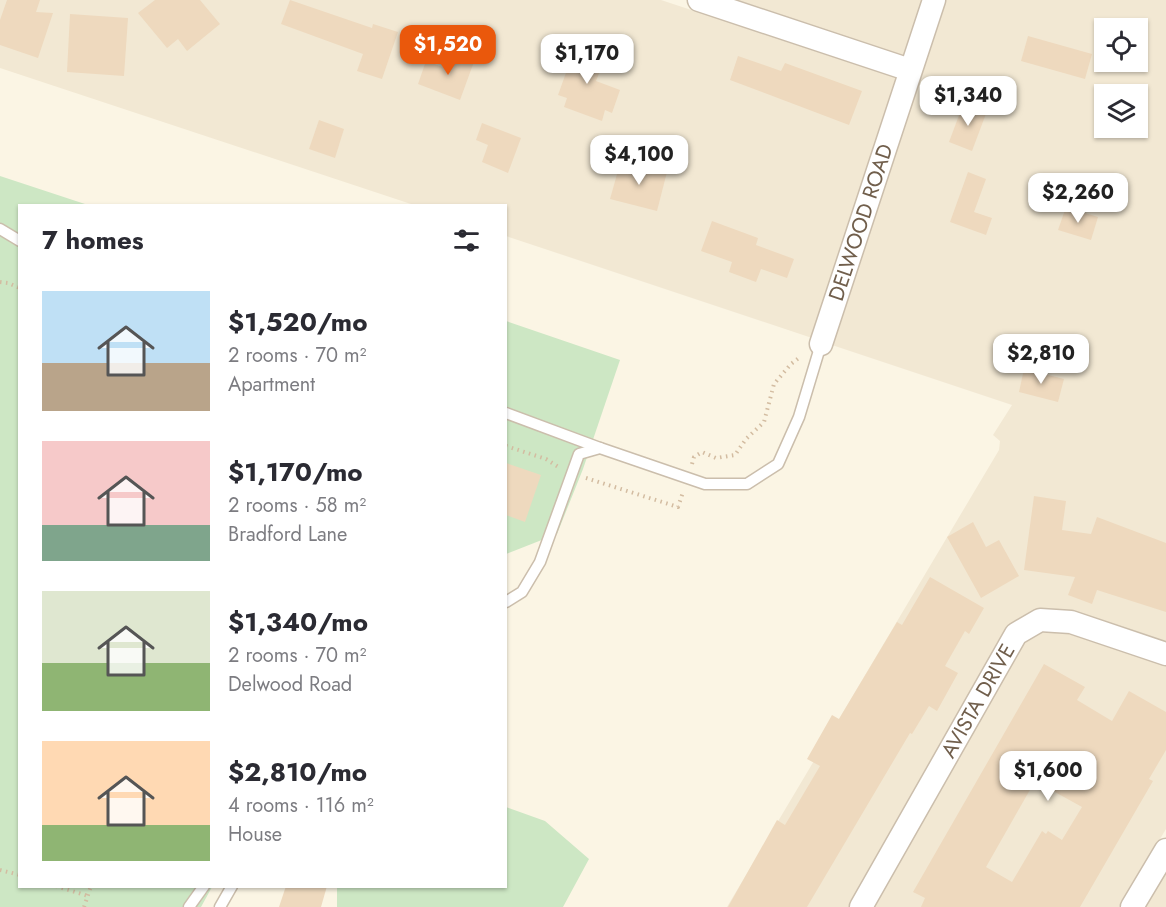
<!DOCTYPE html>
<meta charset="utf-8">
<style>
:root{--surface:#fff;--page:#f2f2f3;--text:#2b2b33;--muted:#7c7c81;--accent:#ea580c}
body{margin:0;font-family:Jost,sans-serif;background:var(--page);color:var(--text);height:100vh;display:flex;flex-direction:column;font-size:22px;white-space:nowrap}
*{box-sizing:border-box;margin:0}
p{font-size:20px;color:var(--muted)}
.icon{flex:none;width:33px;height:33px;fill:none;stroke:currentColor;stroke-width:2;stroke-linecap:round;stroke-linejoin:round}
.map{position:relative;flex:1;overflow:hidden}
.panel{position:absolute;left:18px;top:204px;width:489px;height:684px;display:flex;flex-direction:column;background:var(--surface);border-radius:0px;box-shadow:0 2px 4px #0004}
.panel>*{flex:none}
.controls{position:absolute;left:1094px;top:18px;display:grid;gap:12px}
.controls a{display:grid;place-items:center;width:54px;height:54px;border-radius:0px;background:var(--surface);box-shadow:0 2px 4px #0004;font-size:30px}
.price{position:absolute;translate:-50% -51px;padding:0 14px;border-radius:12px;background:#fff;color:#222;font-size:20px;line-height:39px;filter:drop-shadow(0 2px 3px #0008)}
.price::after{content:'';position:absolute;left:50%;top:36px;width:18px;height:14px;margin-left:-9px;background:inherit;clip-path:polygon(0 0,100% 0,50% 100%)}
.price.selected{background:var(--accent);color:#fff}
ul{padding:0;list-style:none}
li{display:flex;align-items:center;gap:18px;height:150px;padding:0 24px}
li span{display:grid;place-items:center;flex:none;width:168px;height:120px;border-radius:0px;color:#555}
li>.icon{margin-inline-start:auto}
span .icon{width:72px;height:72px;fill:#fffc;stroke-width:1}
li b{font-size:26px}
h2{display:flex;justify-content:space-between;align-items:center;height:72px;padding:0 24px;font-size:26px}
.map>svg:first-child{display:block}
</style>
<div class="map">
<svg width="1166" height="907" viewBox="0 0 1166 907">
<rect width="100%" height="100%" fill="#fbf5e4"/>
<g fill="#f2e8d3" fill-rule="evenodd">
<polygon points="0,0 661,0 897,78 812,338 506,236 506,206 414,205 0,68"/>
<polygon points="737,0 923,0 904,56"/>
<path d="M945,0H1166V641L1075,611L1041,608L1012,623L1007,628L849,907H727L999,450L1000,441L993,435L1012,405L832,345ZM1104,28H1137V62H1104ZM1104,94H1137V128H1104Z"/>
<polygon points="1041,632 1069,634 1166,666 1166,829 1119,907 873,907 1023,642"/>
<polygon points="1166,870 1166,907 1144,907"/>
</g>
<g fill="#cde7c4">
<polygon points="0,176 88,205 20,206 20,886 212,887 201,907 0,907"/>
<polygon points="506,321 620,360 583,469 557,534 506,554"/>
<polygon points="506,807 545,821 589,859 563,907 337,907 337,887 506,886"/>
</g>
<g fill="#eed9be" fill-rule="evenodd">
<polygon points="7,0 40,0 36,12 53,13 38,58 0,45 0,20"/>
<polygon points="155,0 200,0 220,24 187,51 178,39 167,48 138,13"/>
<polygon points="290,0 372,28 373,24 398,32 382,79 357,71 363,54 281,24"/>
<polygon points="70,14 128,18 124,76 67,72"/>
<polygon points="1028,36 1092,54 1085,79 1021,61"/>
<polygon points="576,45 606,56 596,81 620,90 612,113 605,110 602,121 564,107 567,98 558,95"/>
<polygon points="454,52 475,59 460,100 418,84 426,61 448,69"/>
<polygon points="738,56 781,71 785,63 862,91 849,125 730,80"/>
<polygon points="964,102 987,111 972,151 949,142"/>
<polygon points="319,120 344,129 335,158 309,149"/>
<polygon points="482,123 521,138 508,173 482,162 488,145 476,140"/>
<polygon points="621,160 667,172 657,211 610,199"/>
<polygon points="968,172 986,179 974,212 992,218 986,235 950,222"/>
<polygon points="1066,207 1098,217 1091,240 1058,230"/>
<polygon points="712,221 758,238 756,245 794,259 787,278 761,269 756,282 729,272 732,262 701,251"/>
<polygon points="1024,369 1064,379 1058,402 1019,392"/>
<polygon points="506,463 541,475 525,522 506,515"/>
<polygon points="1034,496 1066,501 1062,530 1091,534 1097,517 1166,543 1166,612 1097,590 1092,604 1068,595 1075,577 1024,570"/>
<polygon points="973,522 986,547 999,540 1019,576 981,598 947,537"/>
<polygon points="930,577 984,608 969,634 965,631 945,666 958,673 937,711 929,706 912,734 910,733 807,907 728,907 777,820 785,825 820,766 807,759 832,715 839,719 897,622 902,625"/>
<path d="M1044,664L1085,687L1077,700L1112,721L1129,691L1166,712V750L1149,779L1153,781L1080,907H921L925,898L913,892ZM1035,781L1082,807L1062,840L1048,831L1046,834L1042,831L1012,882L986,867Z"/>
<polygon points="286,886 327,886 321,907 279,907"/>
</g>
<g fill="none" stroke-linecap="round" stroke-linejoin="round">
<g stroke="#cbbeac" stroke-width="13">
<g id="service">
<polyline points="0,229 20,241"/>
<polyline points="506,413 600,448"/>
<polyline points="506,602 522,592 540,562 579,454 600,448 705,484 747,484 778,464 799,417 821,344"/>
<polyline points="189,907 204,886"/>
<polyline points="220,907 232,886"/>
</g>
</g>
<g stroke="#cbbeac" stroke-width="25">
<g id="minor">
<polyline points="699,0 910,70"/>
<path id="s1" d="M821,344L934,0"/>
<path id="s2" d="M861,907L1016,634L1040,620L1071,622L1166,654"/>
<polyline points="1132,907 1166,850"/>
</g>
</g>
<g stroke="#d3bca1" stroke-width="4" stroke-dasharray="1.5 4.5" stroke-linecap="butt">
<polyline points="0,282 8,283 20,288"/>
<polyline points="506,446 546,459 560,468"/>
<polyline points="692,464 694,457 702,452 716,458 735,455 746,439 764,422 774,384 791,364 800,357"/>
<polyline points="586,478 678,507 683,492"/>
<polyline points="0,870 20,875"/>
<polyline points="56,886 88,896"/>
<polyline points="84,907 91,886"/>
</g>
<use href="#service" stroke="#fff" stroke-width="10"/>
<use href="#minor" stroke="#fff" stroke-width="22"/>
</g>
<g text-anchor="middle" dominant-baseline="central" stroke-width="4.5" stroke-linejoin="round" paint-order="stroke">
<g font-size="21" fill="#715f4c" stroke="#fef9ea">
<text stroke="none"><textPath href="#s1" startOffset="128">DELWOOD ROAD</textPath></text>
<text stroke="none"><textPath href="#s2" startOffset="237">AVISTA DRIVE</textPath></text>
</g>
</g>
</svg>
<div class="controls">
<a><svg class="icon" aria-label="locate" viewBox="0 0 24 24"><circle cx="12" cy="12" r="6"/><path d="M12 2v4M12 18v4M2 12h4M18 12h4"/></svg></a>
<a><svg class="icon" aria-label="layers" viewBox="0 0 24 24"><path d="M12 4l9 5-9 5-9-5zM3 14l9 5 9-5"/></svg></a>
</div>
<b class="price selected" style="left:448px;top:76px">$1,520</b>
<b class="price" style="left:587px;top:85px">$1,170</b>
<b class="price" style="left:968px;top:127px">$1,340</b>
<b class="price" style="left:639px;top:186px">$4,100</b>
<b class="price" style="left:1078px;top:224px">$2,260</b>
<b class="price" style="left:1041px;top:385px">$2,810</b>
<b class="price" style="left:1048px;top:802px">$1,600</b>
<section class="panel">
<h2>7 homes<svg class="icon" aria-label="filters" viewBox="0 0 24 24"><path d="M4 7h16M4 17h16"/><circle cx="9" cy="7" r="2"/><circle cx="15" cy="17" r="2"/></svg></h2>
<ul>
<li><span style="background:linear-gradient(#bfe0f5 60%,#b9a48a 0)"><svg class="icon" aria-label="home" viewBox="0 0 24 24"><path d="M3 11l9-7 9 7M6 9v11h12V9"/></svg></span><div><b>$1,520/mo</b><p>2 rooms · 70 m²</p><p>Apartment</p></div></li>
<li><span style="background:linear-gradient(#f6c9c9 70%,#7fa58c 0)"><svg class="icon" aria-label="home" viewBox="0 0 24 24"><path d="M3 11l9-7 9 7M6 9v11h12V9"/></svg></span><div><b>$1,170/mo</b><p>2 rooms · 58 m²</p><p>Bradford Lane</p></div></li>
<li><span style="background:linear-gradient(#dfe7d0 60%,#8fb573 0)"><svg class="icon" aria-label="home" viewBox="0 0 24 24"><path d="M3 11l9-7 9 7M6 9v11h12V9"/></svg></span><div><b>$1,340/mo</b><p>2 rooms · 70 m²</p><p>Delwood Road</p></div></li>
<li><span style="background:linear-gradient(#ffd9b3 70%,#8fb573 0)"><svg class="icon" aria-label="home" viewBox="0 0 24 24"><path d="M3 11l9-7 9 7M6 9v11h12V9"/></svg></span><div><b>$2,810/mo</b><p>4 rooms · 116 m²</p><p>House</p></div></li>
</ul>
</section>
</div>
